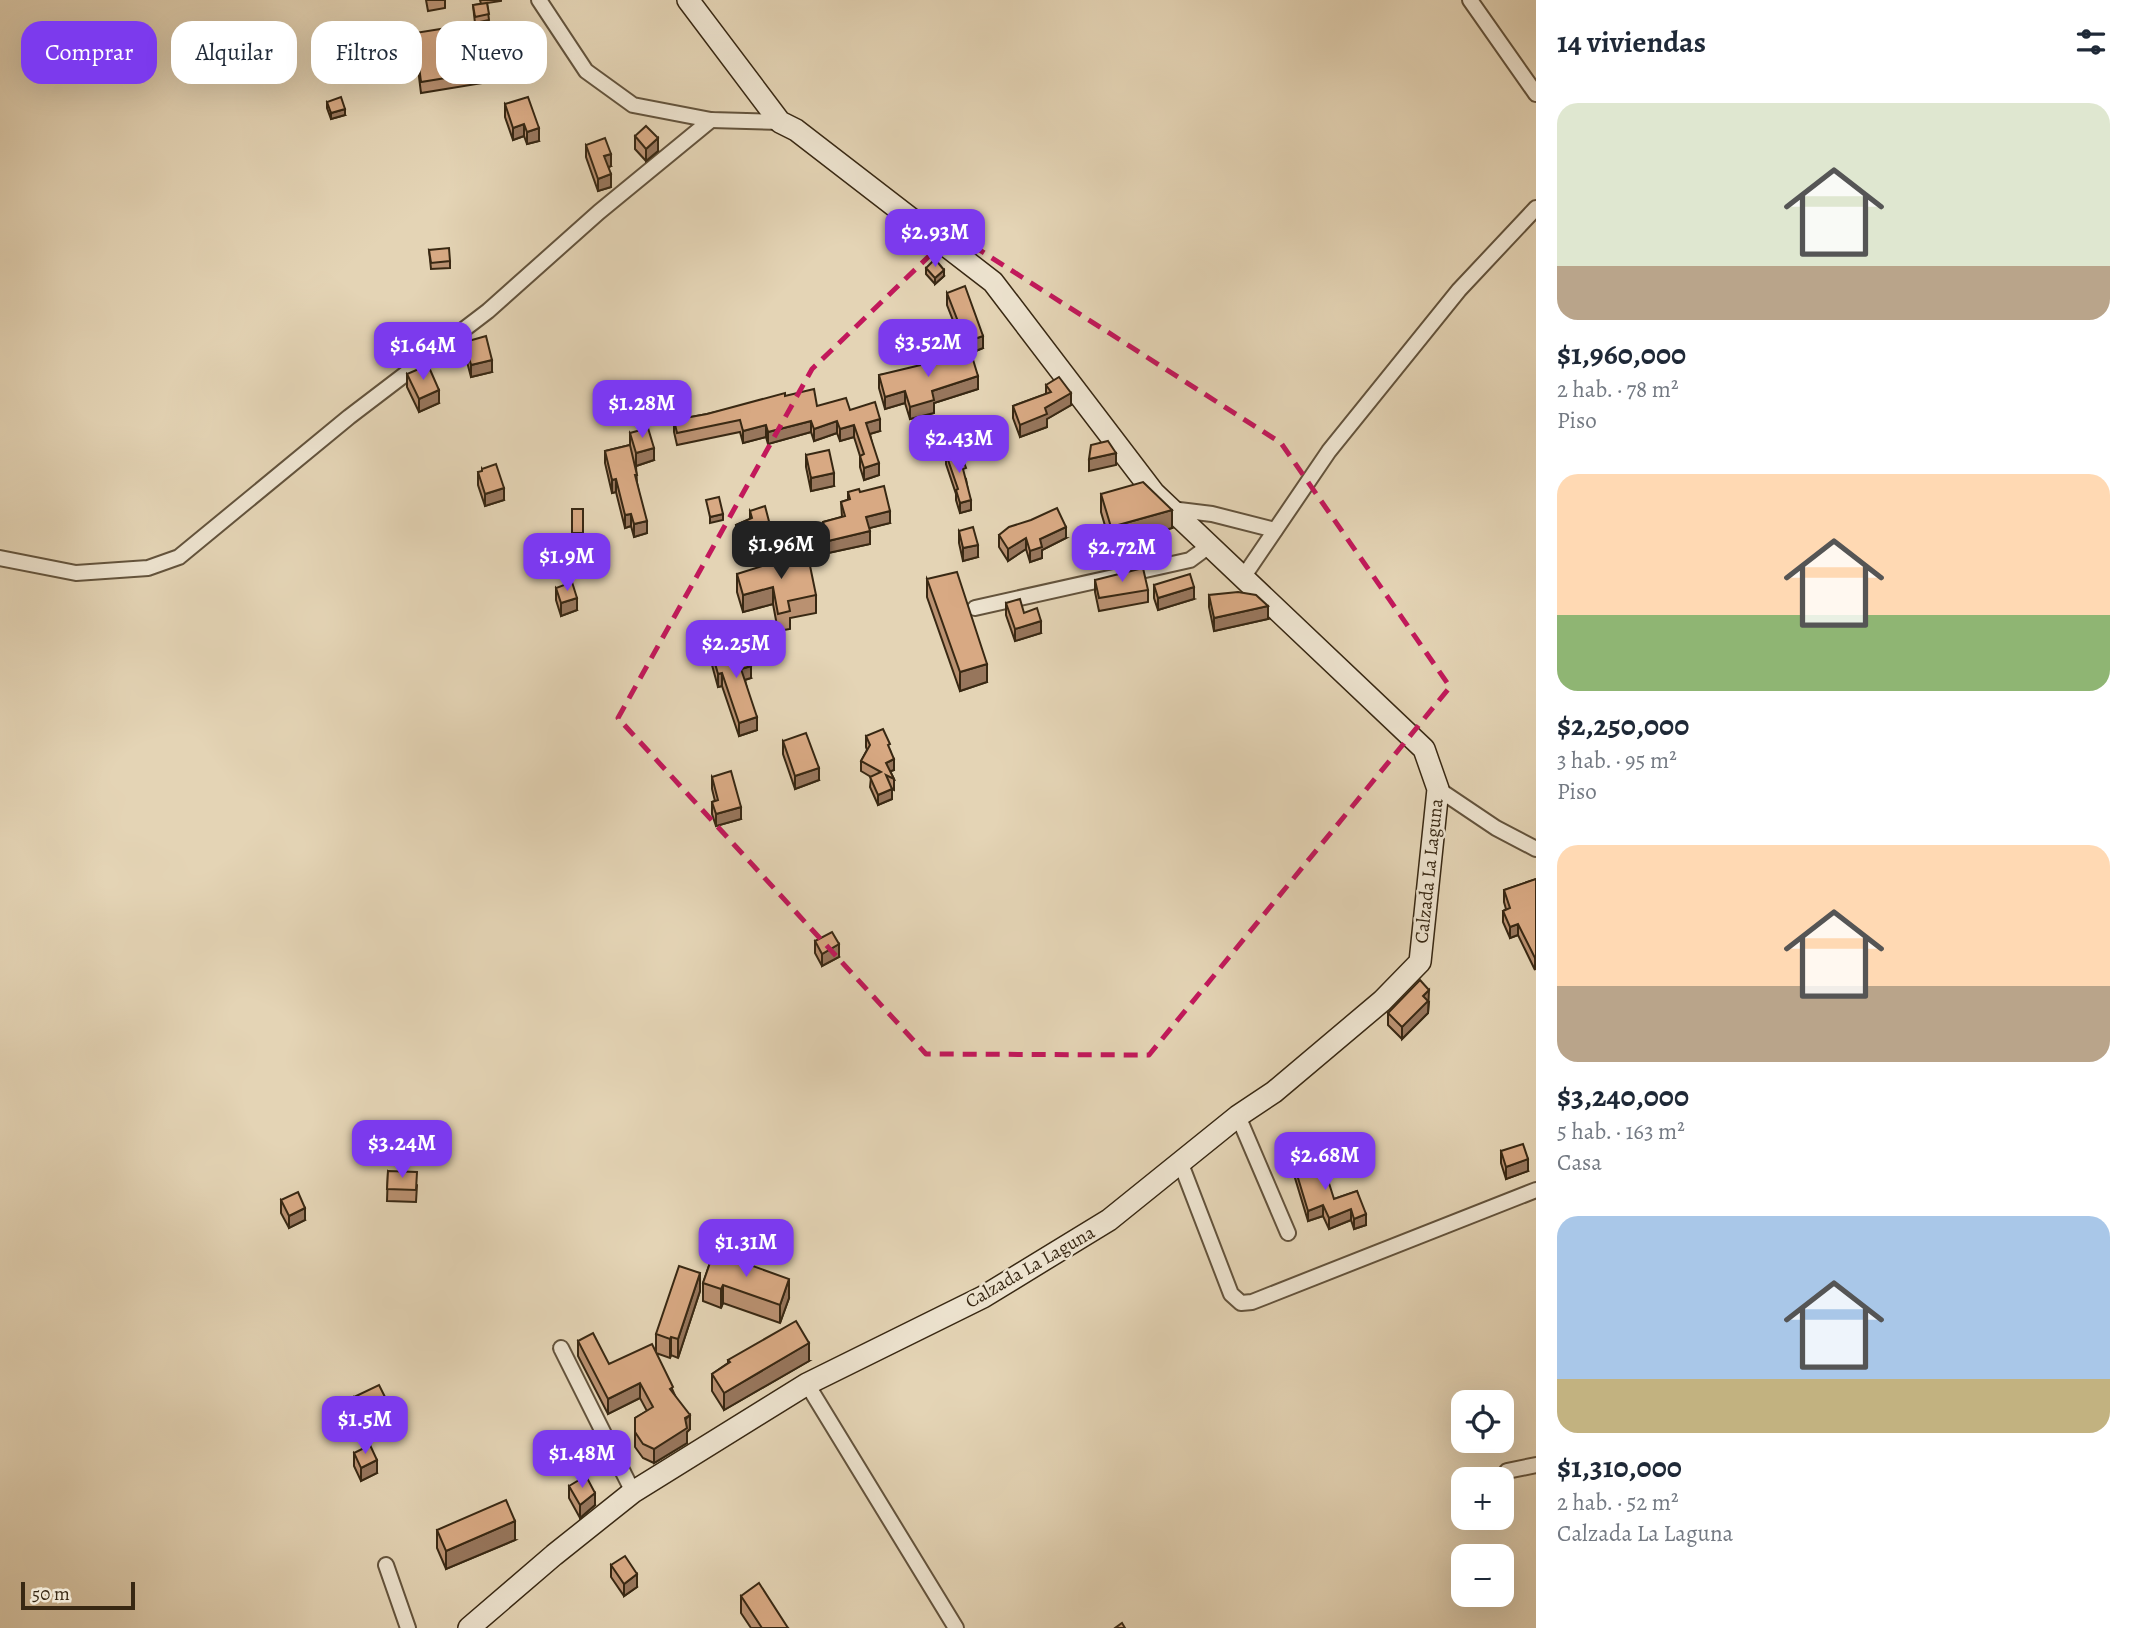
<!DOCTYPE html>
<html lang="es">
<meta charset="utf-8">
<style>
:root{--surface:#fff;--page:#f6f6f7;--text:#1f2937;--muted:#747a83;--accent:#7c3aed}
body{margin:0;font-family:Alegreya,serif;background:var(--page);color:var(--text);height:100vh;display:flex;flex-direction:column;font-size:26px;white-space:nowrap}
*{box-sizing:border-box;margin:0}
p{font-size:23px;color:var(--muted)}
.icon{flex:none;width:38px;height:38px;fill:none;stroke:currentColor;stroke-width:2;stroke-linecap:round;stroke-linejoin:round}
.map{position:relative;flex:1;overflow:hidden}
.side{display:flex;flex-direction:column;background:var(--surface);width:595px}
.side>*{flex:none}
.guide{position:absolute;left:21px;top:21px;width:665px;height:63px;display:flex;gap:14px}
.tools{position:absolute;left:1451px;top:1390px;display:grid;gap:14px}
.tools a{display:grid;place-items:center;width:63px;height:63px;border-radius:14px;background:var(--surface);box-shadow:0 7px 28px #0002;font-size:35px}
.scale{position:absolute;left:21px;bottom:18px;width:114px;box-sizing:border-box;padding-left:7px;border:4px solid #382813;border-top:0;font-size:19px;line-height:24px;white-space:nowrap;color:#382813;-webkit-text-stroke:5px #ede3cf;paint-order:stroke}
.price{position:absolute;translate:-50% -60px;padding:0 16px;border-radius:14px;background:var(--accent);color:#fff;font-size:23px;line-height:46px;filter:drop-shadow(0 2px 4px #0008)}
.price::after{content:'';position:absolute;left:50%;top:42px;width:21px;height:16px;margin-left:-10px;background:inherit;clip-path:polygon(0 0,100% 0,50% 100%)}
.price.current{background:#222;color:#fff}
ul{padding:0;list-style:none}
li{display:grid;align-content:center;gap:14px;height:371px;padding:0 21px}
li span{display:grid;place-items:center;height:217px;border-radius:21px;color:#555}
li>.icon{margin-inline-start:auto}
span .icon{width:126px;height:126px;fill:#fffc;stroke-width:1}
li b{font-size:30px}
h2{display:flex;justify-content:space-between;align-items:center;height:84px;padding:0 21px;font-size:30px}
.pill{padding:0 24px;border-radius:21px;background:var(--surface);box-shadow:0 7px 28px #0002;font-size:24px;line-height:63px}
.pill.current{background:var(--accent);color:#fff}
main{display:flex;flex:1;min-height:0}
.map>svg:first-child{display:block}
</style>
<main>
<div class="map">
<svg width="1536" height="1628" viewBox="0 0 1536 1628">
<rect width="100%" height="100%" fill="#e4d4b5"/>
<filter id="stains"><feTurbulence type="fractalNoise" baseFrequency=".00286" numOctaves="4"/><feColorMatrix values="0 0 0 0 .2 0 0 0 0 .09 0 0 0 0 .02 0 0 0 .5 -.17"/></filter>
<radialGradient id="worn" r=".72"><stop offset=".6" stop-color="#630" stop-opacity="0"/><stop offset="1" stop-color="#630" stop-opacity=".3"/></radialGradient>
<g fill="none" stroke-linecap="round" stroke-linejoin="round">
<g stroke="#63533c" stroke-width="18">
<g id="street">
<polyline points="539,0 586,71 633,105 711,120 780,122"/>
<polyline points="1470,0 1536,94"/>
<polyline points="1171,509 1212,514 1275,530"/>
<polyline points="0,558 76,573 148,568 179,557 349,417 488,311 599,212 711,120"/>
<polyline points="1244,576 1329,451 1459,290 1536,208"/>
<polyline points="975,608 1190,560 1209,546"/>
<polyline points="1438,789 1496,828 1536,849"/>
<polyline points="1238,1116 1288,1233"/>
<polyline points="1181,1164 1231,1294 1241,1303 1252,1302 1536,1190"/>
<polyline points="561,1348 633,1492"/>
<polyline points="807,1384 956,1628"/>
<polyline points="1507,1471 1536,1465"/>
<polyline points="386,1565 408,1628"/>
</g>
</g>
<g stroke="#382813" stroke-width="24">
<polyline id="secondary" points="469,1628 554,1555 633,1492 807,1384 983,1297 1109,1220 1238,1116 1274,1092 1382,1001 1420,962 1438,789 1424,749 1154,493 993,282 796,130 780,122 688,0"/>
</g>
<use href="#street" stroke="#ede3cf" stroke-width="14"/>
<use href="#secondary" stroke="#ede3cf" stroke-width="21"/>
</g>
<g fill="#ba9171" stroke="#382813" stroke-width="2">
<polygon points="426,0 445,0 445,8 428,11"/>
<polygon points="480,0 501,0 501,1 487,3 489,20 475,23 473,5 481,4"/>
<polygon points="415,33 449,41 495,70 495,81 421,93 415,44"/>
<polygon points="327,102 345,115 331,119 327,108"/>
<polygon points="505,104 539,141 527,144 524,136 513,140 505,117"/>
<polygon points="635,136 658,151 646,161 635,149"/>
<polygon points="586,145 611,166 608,167 611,187 598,191 586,157"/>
<polygon points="429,250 450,261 450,268 431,269"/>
<polygon points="926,268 944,276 935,284 926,274"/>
<polygon points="947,293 983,348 971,353 978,389 934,403 934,413 910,419 905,403 885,409 879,388 879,375 926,367 966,354 947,305"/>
<polygon points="465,342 492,372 471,377 465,354"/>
<polygon points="407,374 439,403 419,412 407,387"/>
<polygon points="1046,385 1071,405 1047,419 1047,427 1020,437 1013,418 1013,406 1046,394"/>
<polygon points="785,396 817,406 850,410 880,431 870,434 879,475 864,480 860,467 860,456 854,437 840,441 837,433 814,441 811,432 768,444 766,437 743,443 740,432 677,445 674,432 674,420 707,414"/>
<polygon points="630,433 654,460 636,466 637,483 647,533 634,537 631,526 625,528 616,492 612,493 605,463 605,451 630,445"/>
<polygon points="946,454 966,479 971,510 960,513 956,500 956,494 946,464"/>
<polygon points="806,455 834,486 811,491 806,467"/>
<polygon points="482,469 504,500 485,506 478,485 478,472 482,472"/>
<polygon points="848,492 860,492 890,523 869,528 870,544 828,553 823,535 823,522 842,517 841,502 848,500"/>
<polygon points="1101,494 1172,528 1111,546 1101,512"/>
<rect x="572" y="509" width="11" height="36"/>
<polygon points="750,511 771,541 758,545 758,550 744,555 736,537 736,525 750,519"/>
<polygon points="959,531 978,557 963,561 959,543"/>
<polygon points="999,535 1066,538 1042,550 1042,558 1030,562 1026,549 1008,561 999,547"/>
<polygon points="737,574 816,595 816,613 790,618 790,629 778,631 773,604 743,612 737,592"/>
<polygon points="927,579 987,682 960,691 927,597"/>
<polygon points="1095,580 1148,590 1148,602 1099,611 1095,592"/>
<polygon points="1154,585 1194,599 1158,610 1154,598"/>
<polygon points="556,588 577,610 561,616 556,600"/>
<polygon points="1209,595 1268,619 1214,631 1209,607"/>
<polygon points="1006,603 1024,613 1041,633 1015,641 1006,615"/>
<polygon points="712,653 751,678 745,680 757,730 739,736 722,686 718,687 712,665"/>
<polygon points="866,736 890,750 894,770 890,771 894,779 894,790 892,789 892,799 878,805 870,787 871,777 861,771 861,761 867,750 866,747"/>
<polygon points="783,741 819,780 795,789 783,754"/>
<polygon points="712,777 741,819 716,826 712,814 712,802 715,801 712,789"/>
<polygon points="1536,879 1535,970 1518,935 1510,938 1503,922 1503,911 1506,909 1504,902 1504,890"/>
<polygon points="815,941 839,957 822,966 815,953"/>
<polygon points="1429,1002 1428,1013 1402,1039 1388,1025 1388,1013"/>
<polygon points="1501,1151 1528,1171 1506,1179 1501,1163"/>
<polygon points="1295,1168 1334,1199 1357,1191 1366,1225 1354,1229 1351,1220 1329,1229 1323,1216 1308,1221 1295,1178"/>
<polygon points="388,1171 417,1185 416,1202 387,1201"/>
<polygon points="281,1200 305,1220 289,1228 281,1213"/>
<polygon points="712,1257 789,1298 780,1323 723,1303 721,1308 703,1301 703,1283"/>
<polygon points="700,1291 678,1358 671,1355 670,1358 656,1353 690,1429 687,1432 687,1443 654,1463 643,1458 635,1447 635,1418 647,1411 640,1398 608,1414 578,1356 578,1341 609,1364 656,1352 656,1334"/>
<polygon points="728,1360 809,1361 724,1410 712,1391 712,1374 728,1363"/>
<polygon points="354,1397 389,1417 364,1429 354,1409"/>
<polygon points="354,1453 377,1473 361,1481 354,1466"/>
<polygon points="569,1486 595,1505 580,1518 569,1498"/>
<polygon points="437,1530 515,1540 446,1569 437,1548"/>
<polygon points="611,1565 637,1587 624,1596 611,1577"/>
<polygon points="741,1596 788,1628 751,1628 741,1613"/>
</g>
<g fill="#97765c" stroke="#382813" stroke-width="2">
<polygon points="345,109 345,115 331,119 331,113"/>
<polygon points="524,124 524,136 513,140 513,128"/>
<polygon points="539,128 539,141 527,144 527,132"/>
<polygon points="658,138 658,151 646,161 646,149"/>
<polygon points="611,154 611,166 604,169 604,156"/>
<polygon points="611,174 611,187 598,191 598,179"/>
<polygon points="944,270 944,276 935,284 935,278"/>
<polygon points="983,336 983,348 966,355 966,342"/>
<polygon points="492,360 492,372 471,377 471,365"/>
<polygon points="978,376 978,389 934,403 934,413 910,419 910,407 932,391"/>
<polygon points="439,390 439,403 419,412 419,399"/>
<polygon points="905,391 905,403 885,409 885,397"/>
<polygon points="1071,393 1071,405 1047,419 1047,427 1020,437 1020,425 1045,408"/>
<polygon points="880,419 880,431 866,435 866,423"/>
<polygon points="811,421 811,432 768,444 768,432"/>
<polygon points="837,421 837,433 814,441 814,429"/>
<polygon points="766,425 766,437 743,443 743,431"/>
<polygon points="854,425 854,437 840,441 840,429"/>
<polygon points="654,448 654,460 636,466 636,453"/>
<polygon points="1116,453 1116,465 1089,471 1089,459"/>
<polygon points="879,463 879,475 864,480 864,468"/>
<polygon points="834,473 834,486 811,491 811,478"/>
<polygon points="616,479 616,492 612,493 612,480"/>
<polygon points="504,488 504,500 485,506 485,494"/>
<polygon points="971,500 971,510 960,513 960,503"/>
<polygon points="1172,510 1172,528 1111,546 1111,527"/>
<polygon points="890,511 890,523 866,529 866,517"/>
<polygon points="631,514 631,526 625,528 625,515"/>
<polygon points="723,514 723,520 710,523 710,517"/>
<polygon points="647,521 647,533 634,537 634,524"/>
<polygon points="1066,527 1066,538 1042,550 1042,558 1030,562 1030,551 1040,539"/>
<polygon points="771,529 771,541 758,545 758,550 744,555 744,543 756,533"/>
<polygon points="870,531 870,544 828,553 828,541"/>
<polygon points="1026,538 1026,549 1008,561 1008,549"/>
<polygon points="978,545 978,557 963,561 963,548"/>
<polygon points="773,587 773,604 743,612 743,595"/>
<polygon points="1194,587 1194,599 1158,610 1158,598"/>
<polygon points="577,598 577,610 561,616 561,603"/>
<polygon points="1268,606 1268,619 1214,631 1214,618"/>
<polygon points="1041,621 1041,633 1015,641 1015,629"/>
<polygon points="987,664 987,682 960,691 960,672"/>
<polygon points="751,666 751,678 741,681 741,669"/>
<polygon points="722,673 722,686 718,687 718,674"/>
<polygon points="757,717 757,730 739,736 739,723"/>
<polygon points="894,759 894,770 886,773 886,763"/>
<polygon points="819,768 819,780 795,789 795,776"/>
<polygon points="892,789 892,799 878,805 878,795"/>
<polygon points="741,807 741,819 716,826 716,814"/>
<polygon points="1518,924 1518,935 1510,938 1510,927"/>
<polygon points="839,944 839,957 822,966 822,954"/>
<polygon points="1429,990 1428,1013 1402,1039 1402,1027 1423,996"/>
<polygon points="1528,1159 1528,1171 1506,1179 1506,1167"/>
<polygon points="1323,1205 1323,1216 1308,1221 1308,1211"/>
<polygon points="305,1208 305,1220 289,1228 289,1216"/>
<polygon points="1351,1209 1351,1220 1329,1229 1329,1218"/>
<polygon points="1366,1214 1366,1225 1354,1229 1354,1219"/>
<polygon points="700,1273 700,1291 678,1358 678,1339"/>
<polygon points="789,1279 789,1298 780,1323 780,1305"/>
<polygon points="723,1285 723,1303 721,1308 721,1289"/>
<polygon points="671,1337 671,1355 670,1358 670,1339"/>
<polygon points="809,1343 809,1361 724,1410 724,1393"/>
<polygon points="640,1383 640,1398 608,1414 608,1399"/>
<polygon points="389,1405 389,1417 364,1429 364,1417"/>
<polygon points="690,1415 690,1429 687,1432 687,1443 654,1463 654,1449"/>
<polygon points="377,1460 377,1473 361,1481 361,1468"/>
<polygon points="595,1493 595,1505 580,1518 580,1505"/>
<polygon points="515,1521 515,1540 446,1569 446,1551"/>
<polygon points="637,1574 637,1587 624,1596 624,1584"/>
</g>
<g fill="#d8a983" stroke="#382813" stroke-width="2">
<polygon points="487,3 489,14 475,17 473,5"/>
<polygon points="447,28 449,41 488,34 495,70 421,82 415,33"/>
<polygon points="341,97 345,109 331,113 327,102"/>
<polygon points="528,97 539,128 527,132 524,124 513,128 505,104"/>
<polygon points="646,126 658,138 646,149 635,136"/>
<polygon points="605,138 611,154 604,156 611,174 598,179 586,145"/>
<polygon points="449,248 450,261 431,263 429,250"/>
<polygon points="935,259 944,270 935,278 926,268"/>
<polygon points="965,286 983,336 966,342 947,293"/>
<polygon points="486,336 492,360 471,365 465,342"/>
<polygon points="971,353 978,376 932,391 934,400 910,407 905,391 885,397 879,375 925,364 926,367"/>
<polygon points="428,365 439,390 419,399 407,374"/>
<polygon points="1059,377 1071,393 1045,408 1047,414 1020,425 1013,406 1051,392 1046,385"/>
<polygon points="814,389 817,406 846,398 850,410 875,402 880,419 866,423 879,463 864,468 860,456 864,454 854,425 840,429 837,421 814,429 811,421 768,432 766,425 743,431 740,420 677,433 674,420 707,414 785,393 785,396"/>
<polygon points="648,428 654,448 636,453 630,433"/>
<polygon points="1108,441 1116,453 1089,459 1091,445"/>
<polygon points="630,445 637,475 635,475 647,521 634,524 631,514 625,515 616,479 612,480 605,451"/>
<polygon points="959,449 966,468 963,469 971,500 960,503 956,490 958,489 946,454"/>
<polygon points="829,450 834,473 811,478 806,455"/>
<polygon points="496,464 504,488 485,494 478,472 482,471 482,469"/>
<polygon points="1143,482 1172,510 1111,527 1101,494"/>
<polygon points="884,486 890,511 866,517 870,531 828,541 823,522 845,516 841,502 850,499 848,492 859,489 860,492"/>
<polygon points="719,497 723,514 710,517 706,500"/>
<polygon points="765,506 771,529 756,533 758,537 744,543 736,525 752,518 750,511"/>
<polygon points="1057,508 1066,527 1040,539 1042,547 1030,551 1026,538 1008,549 999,535 1009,527 1031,520"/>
<rect x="572" y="509" width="11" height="24"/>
<polygon points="973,527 978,545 963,548 959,531"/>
<polygon points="808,556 816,595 788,601 790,611 778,614 773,587 743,595 737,574 769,564"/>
<polygon points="1143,568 1148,590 1099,598 1095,580"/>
<polygon points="957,572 987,664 960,672 927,579"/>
<polygon points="1190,574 1194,587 1158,598 1154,585"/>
<polygon points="572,582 577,598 561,603 556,588"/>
<polygon points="1238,592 1256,595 1268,606 1214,618 1209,595"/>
<polygon points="1020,599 1024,613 1037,608 1041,621 1015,629 1006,603"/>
<polygon points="745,644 751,666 741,669 757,717 739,723 722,673 718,674 712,653"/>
<polygon points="883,729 890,744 888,745 894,759 886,763 894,779 886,775 892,789 878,795 870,777 881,772 861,761 870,745 866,736"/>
<polygon points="806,733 819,768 795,776 783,741"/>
<polygon points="731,771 741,807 716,814 712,802 718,800 712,777"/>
<polygon points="1536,879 1536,958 1535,958 1518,924 1510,927 1503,911 1510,908 1504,890"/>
<polygon points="832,932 839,944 822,954 815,941"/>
<polygon points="1420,980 1429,990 1423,996 1428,1001 1402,1027 1388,1013"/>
<polygon points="1523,1144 1528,1159 1506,1167 1501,1151"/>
<polygon points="1321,1158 1334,1199 1357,1191 1366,1214 1354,1219 1351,1209 1329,1218 1323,1205 1308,1211 1295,1168"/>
<polygon points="388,1171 417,1172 416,1190 387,1189"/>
<polygon points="298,1192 305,1208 289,1216 281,1200"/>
<polygon points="722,1255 789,1279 780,1305 723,1285 721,1289 703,1283 712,1257 720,1260"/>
<polygon points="679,1266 700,1273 678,1339 671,1337 670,1339 656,1334"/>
<polygon points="796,1321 809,1343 724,1393 712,1374 730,1362 728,1360"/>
<polygon points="593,1333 609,1364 652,1344 673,1387 670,1389 690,1415 685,1418 687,1428 654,1449 643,1444 635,1432 635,1418 653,1407 640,1383 608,1399 578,1341"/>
<polygon points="379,1385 389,1405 364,1417 354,1397"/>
<polygon points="370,1445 377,1460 361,1468 354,1453"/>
<polygon points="586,1476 595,1493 580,1505 569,1486"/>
<polygon points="506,1500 515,1521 446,1551 437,1530"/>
<polygon points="625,1556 637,1574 624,1584 611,1565"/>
<polygon points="759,1583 788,1628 762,1628 741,1596"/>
<polygon points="1122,1623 1125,1628 1115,1628"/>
</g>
<path fill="none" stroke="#c2185b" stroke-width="5" stroke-dasharray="14 9" stroke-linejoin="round" d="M953,233L1281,443L1450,687L1149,1055L926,1054L618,718L812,369Z"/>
<g text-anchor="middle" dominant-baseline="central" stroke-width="5" stroke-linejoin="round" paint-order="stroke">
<g font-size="19" fill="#382813" stroke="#ede3cf">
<text transform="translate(1429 871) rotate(-84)">Calzada La Laguna</text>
<text transform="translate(1030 1267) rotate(-30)">Calzada La Laguna</text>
</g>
</g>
<rect width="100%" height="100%" filter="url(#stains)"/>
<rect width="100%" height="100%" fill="url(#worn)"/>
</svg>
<div class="tools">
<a><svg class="icon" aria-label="locate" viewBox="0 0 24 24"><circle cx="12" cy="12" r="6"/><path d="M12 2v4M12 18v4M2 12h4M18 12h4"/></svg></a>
<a>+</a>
<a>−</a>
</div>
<div class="scale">50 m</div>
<b class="price" style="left:935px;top:269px">$2.93M</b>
<b class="price" style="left:928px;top:379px">$3.52M</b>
<b class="price" style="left:423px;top:382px">$1.64M</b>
<b class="price" style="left:642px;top:440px">$1.28M</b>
<b class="price" style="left:959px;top:475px">$2.43M</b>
<b class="price current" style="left:781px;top:581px">$1.96M</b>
<b class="price" style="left:1122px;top:584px">$2.72M</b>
<b class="price" style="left:567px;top:593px">$1.9M</b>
<b class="price" style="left:736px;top:680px">$2.25M</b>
<b class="price" style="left:402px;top:1180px">$3.24M</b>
<b class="price" style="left:1325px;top:1192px">$2.68M</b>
<b class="price" style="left:746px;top:1279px">$1.31M</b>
<b class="price" style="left:365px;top:1456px">$1.5M</b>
<b class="price" style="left:582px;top:1490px">$1.48M</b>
<div class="guide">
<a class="pill current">Comprar</a>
<a class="pill">Alquilar</a>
<a class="pill">Filtros</a>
<a class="pill">Nuevo</a>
</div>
</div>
<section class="side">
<h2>14 viviendas<svg class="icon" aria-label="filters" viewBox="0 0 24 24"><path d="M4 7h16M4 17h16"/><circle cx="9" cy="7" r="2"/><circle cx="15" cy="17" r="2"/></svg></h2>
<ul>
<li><span style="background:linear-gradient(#dfe7d0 75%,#b9a48a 0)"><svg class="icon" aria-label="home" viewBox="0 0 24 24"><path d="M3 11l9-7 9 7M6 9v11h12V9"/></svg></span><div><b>$1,960,000</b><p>2 hab. · 78 m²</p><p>Piso</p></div></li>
<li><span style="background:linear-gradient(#ffd9b3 65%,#8fb573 0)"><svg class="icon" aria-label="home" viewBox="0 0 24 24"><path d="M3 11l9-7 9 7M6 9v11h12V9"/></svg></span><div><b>$2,250,000</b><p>3 hab. · 95 m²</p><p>Piso</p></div></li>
<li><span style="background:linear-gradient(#ffd9b3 65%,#b9a48a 0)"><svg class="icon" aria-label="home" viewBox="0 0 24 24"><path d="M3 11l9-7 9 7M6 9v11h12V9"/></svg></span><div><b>$3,240,000</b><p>5 hab. · 163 m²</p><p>Casa</p></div></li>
<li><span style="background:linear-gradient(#a9c7e8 75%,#c2b280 0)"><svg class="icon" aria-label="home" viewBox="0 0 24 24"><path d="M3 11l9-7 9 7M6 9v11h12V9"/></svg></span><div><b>$1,310,000</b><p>2 hab. · 52 m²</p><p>Calzada La Laguna</p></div></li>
</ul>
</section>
</main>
